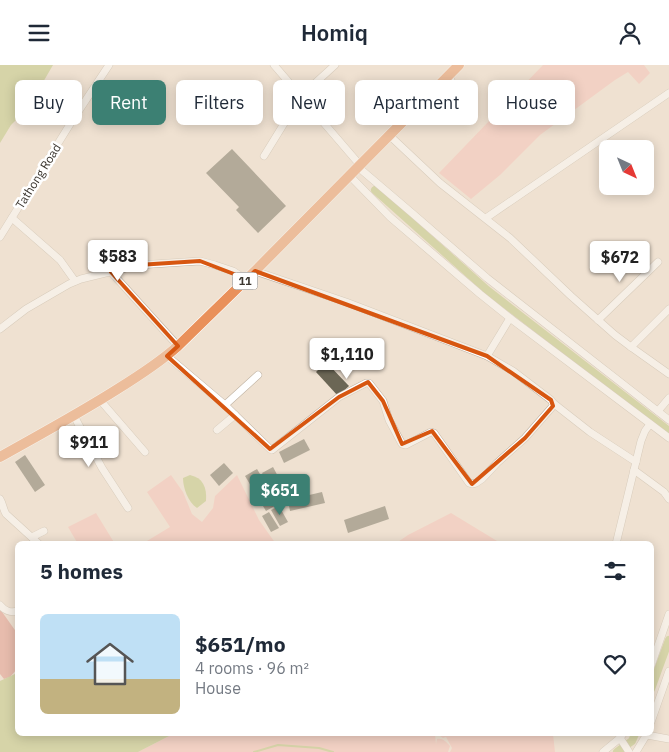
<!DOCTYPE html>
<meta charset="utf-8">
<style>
:root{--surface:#fff;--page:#f2f2f3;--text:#1f2937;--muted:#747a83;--accent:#3c8073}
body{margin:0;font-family:"IBM Plex Sans",sans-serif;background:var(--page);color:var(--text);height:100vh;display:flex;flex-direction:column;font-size:19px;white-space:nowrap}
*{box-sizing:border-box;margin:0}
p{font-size:16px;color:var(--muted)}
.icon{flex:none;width:28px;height:28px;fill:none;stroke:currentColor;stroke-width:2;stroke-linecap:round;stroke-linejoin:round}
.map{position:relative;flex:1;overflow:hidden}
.drawer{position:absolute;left:15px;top:476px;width:639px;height:195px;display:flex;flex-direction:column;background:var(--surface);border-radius:8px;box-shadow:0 2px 12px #0003}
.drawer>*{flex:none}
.top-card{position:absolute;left:15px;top:15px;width:640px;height:45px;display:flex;gap:10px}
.needle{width:32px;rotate:137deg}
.tools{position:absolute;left:599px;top:75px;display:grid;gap:10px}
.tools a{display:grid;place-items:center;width:55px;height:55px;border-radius:8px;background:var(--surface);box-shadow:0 2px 12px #0003;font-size:25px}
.price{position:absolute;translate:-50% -42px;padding:0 11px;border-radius:5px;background:#fff;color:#222;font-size:16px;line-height:32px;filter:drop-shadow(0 1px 2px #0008)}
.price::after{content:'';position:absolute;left:50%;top:30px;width:15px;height:11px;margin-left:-8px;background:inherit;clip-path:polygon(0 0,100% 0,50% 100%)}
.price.active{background:var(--accent);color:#fff}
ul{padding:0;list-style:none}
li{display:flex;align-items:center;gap:15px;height:125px;padding:0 25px}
li span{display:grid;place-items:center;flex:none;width:140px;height:100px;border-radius:8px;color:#555}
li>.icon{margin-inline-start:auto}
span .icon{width:60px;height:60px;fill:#fffc;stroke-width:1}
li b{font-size:21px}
h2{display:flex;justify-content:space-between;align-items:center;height:60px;padding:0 25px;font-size:21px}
.tag{padding:0 18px;border-radius:8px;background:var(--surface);box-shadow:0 2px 12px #0003;font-size:18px;line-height:45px}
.tag.active{background:var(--accent);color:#fff}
header{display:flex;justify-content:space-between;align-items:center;height:65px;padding:0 25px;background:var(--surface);font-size:22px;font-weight:600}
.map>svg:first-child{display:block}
</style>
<header><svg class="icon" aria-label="menu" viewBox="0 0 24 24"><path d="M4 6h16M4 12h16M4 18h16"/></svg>Homiq<svg class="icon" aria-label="person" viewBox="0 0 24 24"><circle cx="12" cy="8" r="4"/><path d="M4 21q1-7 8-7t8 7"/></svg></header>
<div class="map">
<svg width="669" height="687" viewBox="0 0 669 687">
<rect width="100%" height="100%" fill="#efe1d1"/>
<g fill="#f7bdb3">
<polygon points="543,0 644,0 650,8 639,19 628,7 615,15 540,70 500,110 471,134 439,108"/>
<polygon points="171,410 183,427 192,449 202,457 213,443 215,431 237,410 259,455 276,479 142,479 170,462 147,427"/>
<polygon points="96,448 115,479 78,479 68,462"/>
<polygon points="451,448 502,479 395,479 408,470"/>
<path d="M173,669H435L436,679L437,674C443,673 446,677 450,681L448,687H138Z"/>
<polygon points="437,669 553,669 555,687 450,687 452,683 446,672 443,673"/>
</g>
<polygon fill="#de8e82" points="0,544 17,568 17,604 10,612 4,614 0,609"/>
<g fill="#b8c377">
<polygon points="0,0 53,0 28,43 11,60 0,78"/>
<path d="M190,410C203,413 207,422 206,436L197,443C188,437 183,423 183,413Z"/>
<polygon points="17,608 18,669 173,669 138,687 0,687 0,616"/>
</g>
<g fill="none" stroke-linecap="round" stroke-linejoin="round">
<polyline stroke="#b8c377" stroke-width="2" points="254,687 278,680 319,683 333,687"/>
<g stroke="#b8c377" stroke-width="8">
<polyline points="375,125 487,225 669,366"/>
<polyline points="651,624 669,575"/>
<polyline points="617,687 632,676 635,669"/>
</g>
</g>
<g fill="#6b6655">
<polygon points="232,84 286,141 258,168 236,145 239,142 206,108"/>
<polygon points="342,280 355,294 352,296 354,299 350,303 348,300 344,303 332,290"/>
<polygon points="326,297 349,321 338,331 316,307"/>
<polygon points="80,367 91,388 84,392 73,371"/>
<polygon points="304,374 310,385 284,398 279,387"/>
<polygon points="25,390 45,420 35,427 15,397"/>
<polygon points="224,398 233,408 219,421 210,410"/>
<polygon points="273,402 290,434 280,440 262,408"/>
<polygon points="257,404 278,439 266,446 245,411"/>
<polygon points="322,427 325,438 290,446 288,435"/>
<polygon points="279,441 288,457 280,461 271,445"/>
<polygon points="385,441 389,454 348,468 344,455"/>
<polygon points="269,447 279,463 271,467 262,451"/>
</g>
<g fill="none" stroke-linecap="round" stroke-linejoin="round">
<g stroke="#beb1a1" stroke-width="8">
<g id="minor">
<polyline points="274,0 360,100"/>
<path d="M424,35L442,42C459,33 456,25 449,11"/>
<polyline points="389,70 440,118 510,173 571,231 615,270 631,282 669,309"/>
<polyline points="264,91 301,31 335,0"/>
<polyline points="358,102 412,148 487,213 669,355"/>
<polyline points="349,110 390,152 480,229 510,253 669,373"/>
<polyline points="12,153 60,195 75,216"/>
<polyline points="486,153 669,28"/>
<polyline points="0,172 72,56 109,0"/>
<polyline points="111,207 178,281"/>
<polyline points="598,255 658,197"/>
<polyline points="0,264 26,244 69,219 81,214 138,200 200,196 215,200 233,206 247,215"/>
<polyline points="631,282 669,244"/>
<polyline points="167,291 225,340 270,384 272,385 339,332 366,318 369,318 383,336 389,355 402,379 406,380 429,368 431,367 434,368 469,418 472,419 476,418 482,414 497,398 525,373 553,341 553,338 551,335 513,306 487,291 346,237 255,206"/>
<polyline points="487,291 510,253"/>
<polyline points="100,335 145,387"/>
<polyline points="553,338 590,367 636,397"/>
<polyline points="225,340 258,310"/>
<polyline points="658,346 669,333"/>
<polyline points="74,351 102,403 128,443"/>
<polyline points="217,365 235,350"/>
<polyline points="634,405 664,427 669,434"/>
<path d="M0,434C3,439 3,444 6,449L39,479"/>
<polyline points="32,472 44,466"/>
<polyline points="616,479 641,376 645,366 650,359"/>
<path d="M0,540C5,546 10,548 18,546"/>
<polyline points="651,601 669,549"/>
<polyline points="651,657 669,606"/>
<polyline points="620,670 620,673 629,687"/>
<polyline points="647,670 669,674"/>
<polyline points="603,687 620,673 623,669"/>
<polyline points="636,687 647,669"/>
</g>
</g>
<g stroke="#fff" stroke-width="11">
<path id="highway" d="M0,392C39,370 78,349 116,325C137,312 159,298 178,281L255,206L459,0"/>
</g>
<use href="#minor" stroke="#fff" stroke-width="7"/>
<use href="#highway" stroke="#e9905a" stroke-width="10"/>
</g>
<path d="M0 0H669V687H0ZM200,196L247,214L255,206L487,291L551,335L553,341L525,373L472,419L432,366L402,379L383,336L368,317L339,332L270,384L167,291L178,281L111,207L138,200Z" fill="#efe1d1" fill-opacity=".55" fill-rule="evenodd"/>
<path fill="none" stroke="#d75610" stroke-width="4" stroke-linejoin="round" d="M200,196L247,214L255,206L487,291L551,335L553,341L525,373L472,419L432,366L402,379L383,336L368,317L339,332L270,384L167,291L178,281L111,207L138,200Z"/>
<g text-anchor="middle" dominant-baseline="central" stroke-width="5" stroke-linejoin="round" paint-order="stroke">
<rect fill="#fff" stroke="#76736e" stroke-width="1" x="232.5" y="207.5" width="25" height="17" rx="4"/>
<g font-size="11" font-weight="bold" fill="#3c3730">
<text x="245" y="216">11</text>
</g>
<g font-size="12" fill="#3c3730" stroke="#fff">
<text transform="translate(38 111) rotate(-58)">Tathong Road</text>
</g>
</g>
</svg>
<div class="tools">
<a><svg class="needle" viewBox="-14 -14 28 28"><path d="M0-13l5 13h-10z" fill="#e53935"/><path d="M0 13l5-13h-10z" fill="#747a83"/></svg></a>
</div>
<b class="price" style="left:118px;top:217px">$583</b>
<b class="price" style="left:620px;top:218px">$672</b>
<b class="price" style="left:347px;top:315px">$1,110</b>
<b class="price" style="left:89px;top:403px">$911</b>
<b class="price active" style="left:280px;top:451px">$651</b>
<div class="top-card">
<a class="tag">Buy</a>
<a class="tag active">Rent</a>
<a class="tag">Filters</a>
<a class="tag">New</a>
<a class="tag">Apartment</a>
<a class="tag">House</a>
</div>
<section class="drawer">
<h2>5 homes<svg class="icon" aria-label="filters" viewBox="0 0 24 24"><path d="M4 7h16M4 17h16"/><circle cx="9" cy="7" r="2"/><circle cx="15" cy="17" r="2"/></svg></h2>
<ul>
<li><span style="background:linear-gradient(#bfe0f5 65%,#c2b280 0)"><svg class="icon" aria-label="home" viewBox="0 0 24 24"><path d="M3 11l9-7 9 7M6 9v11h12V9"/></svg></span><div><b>$651/mo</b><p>4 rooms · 96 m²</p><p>House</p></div><svg class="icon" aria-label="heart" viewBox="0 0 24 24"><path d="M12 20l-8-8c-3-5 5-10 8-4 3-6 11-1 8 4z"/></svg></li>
</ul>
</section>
</div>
